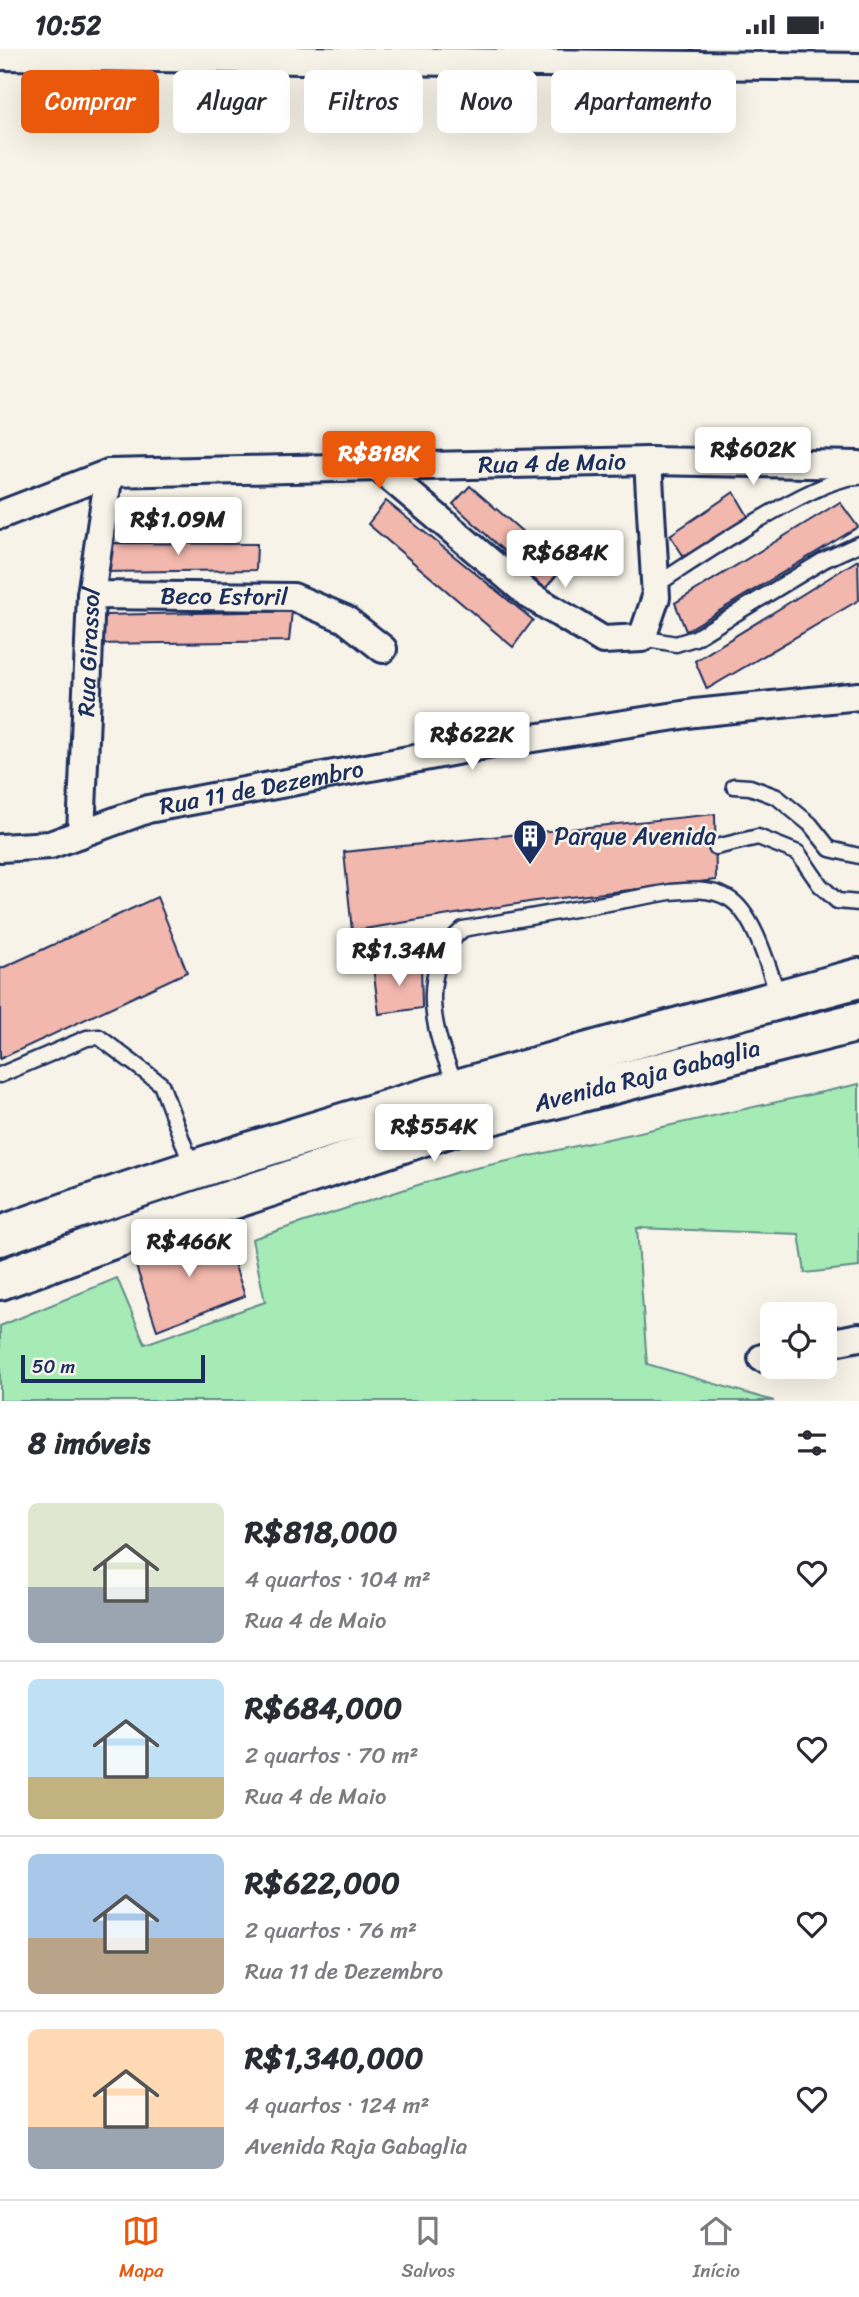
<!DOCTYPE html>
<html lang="pt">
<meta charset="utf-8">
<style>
:root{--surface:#fff;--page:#f2f2f3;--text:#2b2b33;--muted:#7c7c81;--line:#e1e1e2;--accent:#ea580c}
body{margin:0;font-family:Sriracha,sans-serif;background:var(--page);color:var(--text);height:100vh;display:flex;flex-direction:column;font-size:26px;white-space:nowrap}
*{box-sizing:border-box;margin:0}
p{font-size:23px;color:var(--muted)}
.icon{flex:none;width:38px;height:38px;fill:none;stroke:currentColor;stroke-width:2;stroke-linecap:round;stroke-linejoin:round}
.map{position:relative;height:1352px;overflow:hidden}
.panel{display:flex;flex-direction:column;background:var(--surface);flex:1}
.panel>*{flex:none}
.banner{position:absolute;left:21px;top:21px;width:817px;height:63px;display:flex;gap:14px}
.tools{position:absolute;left:760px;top:1253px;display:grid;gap:14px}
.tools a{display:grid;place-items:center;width:77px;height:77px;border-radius:10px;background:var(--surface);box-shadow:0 7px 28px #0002;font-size:35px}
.scale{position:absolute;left:21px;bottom:18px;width:184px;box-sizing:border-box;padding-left:7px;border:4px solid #1b2f5e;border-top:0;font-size:19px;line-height:24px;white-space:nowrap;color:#1b2f5e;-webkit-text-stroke:5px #f7f3e8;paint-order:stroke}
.price{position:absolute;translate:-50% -60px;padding:0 16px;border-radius:7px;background:#fff;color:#222;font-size:23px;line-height:46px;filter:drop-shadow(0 2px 4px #0008)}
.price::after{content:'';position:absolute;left:50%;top:42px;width:21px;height:16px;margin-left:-10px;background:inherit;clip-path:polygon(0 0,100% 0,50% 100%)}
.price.current{background:var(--accent);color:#fff}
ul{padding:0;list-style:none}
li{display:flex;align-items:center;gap:21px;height:175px;padding:0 28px}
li+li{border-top:2px solid var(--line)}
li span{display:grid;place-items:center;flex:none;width:196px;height:140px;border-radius:10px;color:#555}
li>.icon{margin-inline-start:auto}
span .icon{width:84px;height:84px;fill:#fffc;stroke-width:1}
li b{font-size:30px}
h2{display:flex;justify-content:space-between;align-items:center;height:84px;padding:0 28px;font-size:30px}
.tag{padding:0 24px;border-radius:10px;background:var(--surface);box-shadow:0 7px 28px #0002;font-size:24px;line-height:63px}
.tag.current{background:var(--accent);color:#fff}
.status{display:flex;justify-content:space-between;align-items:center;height:49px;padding:0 35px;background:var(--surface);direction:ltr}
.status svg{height:19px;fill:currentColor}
.menu{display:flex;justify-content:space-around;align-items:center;height:98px;border-top:2px solid var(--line);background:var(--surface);font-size:19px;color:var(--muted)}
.menu a{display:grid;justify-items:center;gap:4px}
.menu .current{color:var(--accent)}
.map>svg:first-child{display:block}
</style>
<div class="status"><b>10:52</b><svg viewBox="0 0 49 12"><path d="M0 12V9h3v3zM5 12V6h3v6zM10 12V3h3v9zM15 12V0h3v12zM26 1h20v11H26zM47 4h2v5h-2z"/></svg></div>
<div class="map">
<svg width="859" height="1352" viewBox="0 0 859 1352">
<rect width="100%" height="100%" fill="#f7f3e8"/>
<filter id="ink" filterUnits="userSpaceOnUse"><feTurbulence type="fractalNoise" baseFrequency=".0143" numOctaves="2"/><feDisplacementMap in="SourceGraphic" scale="14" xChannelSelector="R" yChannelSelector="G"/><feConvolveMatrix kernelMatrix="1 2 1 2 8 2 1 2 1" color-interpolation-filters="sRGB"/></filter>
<g filter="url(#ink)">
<polygon fill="#a6ebb6" stroke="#608d8a" stroke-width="2" points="859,1035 859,1218 805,1224 799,1185 637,1179 647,1315 774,1352 0,1352 0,1277 117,1229 145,1295 265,1253 252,1190 458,1123"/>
<g fill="#f2b7ad" stroke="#1b2f5e" stroke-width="2">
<polygon points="470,437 563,518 545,540 453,455"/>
<polygon points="734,443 749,469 684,508 670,486"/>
<polygon points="386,452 533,571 513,598 368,475"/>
<polygon points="840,453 858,478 686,582 675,554"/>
<polygon points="103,494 257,495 256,521 101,523"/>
<polygon points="858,511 859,551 707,640 695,612"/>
<polygon points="292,562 289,592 95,595 105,566"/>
<polygon points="715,765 716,831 535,852 352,882 344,803"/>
<polygon points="157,848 187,923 0,1010 0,920"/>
<polygon points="421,914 422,959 379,965 373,918"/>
<polygon points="223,1181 245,1247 157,1281 134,1211"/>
</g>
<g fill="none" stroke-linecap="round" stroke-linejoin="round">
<g stroke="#1b2f5e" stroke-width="19">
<g id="lane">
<path d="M656,536C695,511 819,426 859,428"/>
<polyline points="642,589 676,595 695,589 824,511 859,495"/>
<polyline points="734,737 750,738 777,748 810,775 830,800 859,807"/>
<polyline points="716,798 758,788 798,804 820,836 837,852 859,854"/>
<polyline points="0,1026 87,989 99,988 161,1035 193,1120"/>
<path d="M458,1039C434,989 414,922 463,880L670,843C689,841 711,839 728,849C755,864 769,922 779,949"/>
</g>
</g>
<g stroke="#1b2f5e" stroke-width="32">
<g id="street">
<polyline points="0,7 859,18"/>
<polyline points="378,418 529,546 603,591 642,589 656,548 648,412"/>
<path id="s1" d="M0,466L109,424L648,412L859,416"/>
<path id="s2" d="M91,546L293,548L345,570L383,600"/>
<path id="s3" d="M81,785L91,546L109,424"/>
<path id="s4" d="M0,799L50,796L148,760L488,696L695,664L859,647"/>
<polyline points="824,1295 859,1288"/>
<polyline points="762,1309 772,1307"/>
</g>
</g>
<g stroke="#1b2f5e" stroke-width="44">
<g id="secondary">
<path d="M0,1187C281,1085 571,1007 859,929"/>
<path id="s5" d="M0,1231L110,1191L475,1070L859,973"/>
</g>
</g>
<use href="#lane" stroke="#f7f3e8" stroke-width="14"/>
<use href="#street" stroke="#f7f3e8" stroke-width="26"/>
<use href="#secondary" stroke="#f7f3e8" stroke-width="38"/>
</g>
</g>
<defs>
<g id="building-pin" transform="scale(1.75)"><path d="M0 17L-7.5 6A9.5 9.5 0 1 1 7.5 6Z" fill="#1b2f5e" stroke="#f7f3e8"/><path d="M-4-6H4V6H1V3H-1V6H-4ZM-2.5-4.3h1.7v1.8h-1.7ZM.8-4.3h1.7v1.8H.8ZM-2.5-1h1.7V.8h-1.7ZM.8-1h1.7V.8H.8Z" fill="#fff"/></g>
</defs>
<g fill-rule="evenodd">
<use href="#building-pin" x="530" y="787"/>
</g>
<g text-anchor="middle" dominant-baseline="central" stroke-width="5" stroke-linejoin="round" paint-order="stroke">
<g font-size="24" fill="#1b2f5e" stroke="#f7f3e8">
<text stroke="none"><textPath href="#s1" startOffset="560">Rua 4 de Maio</textPath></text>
<text stroke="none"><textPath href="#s2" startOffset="133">Beco Estoril</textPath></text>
<text stroke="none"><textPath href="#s3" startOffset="182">Rua Girassol</textPath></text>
<text stroke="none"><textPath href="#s4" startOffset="270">Rua 11 de Dezembro</textPath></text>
<text stroke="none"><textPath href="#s5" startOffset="679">Avenida Raja Gabaglia</textPath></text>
</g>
<g font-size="24" fill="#1b2f5e" stroke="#f7f3e8" text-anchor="start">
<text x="554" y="787">Parque Avenida</text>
</g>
</g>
</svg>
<div class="tools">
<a><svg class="icon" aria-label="locate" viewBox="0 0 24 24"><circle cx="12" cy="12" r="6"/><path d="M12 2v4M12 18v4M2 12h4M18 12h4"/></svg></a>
</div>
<div class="scale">50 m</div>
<b class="price" style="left:753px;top:438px">R$602K</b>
<b class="price current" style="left:379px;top:442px">R$818K</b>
<b class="price" style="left:178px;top:508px">R$1.09M</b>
<b class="price" style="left:565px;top:541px">R$684K</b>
<b class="price" style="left:472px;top:723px">R$622K</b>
<b class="price" style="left:399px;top:939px">R$1.34M</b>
<b class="price" style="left:434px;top:1115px">R$554K</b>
<b class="price" style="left:189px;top:1230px">R$466K</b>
<div class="banner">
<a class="tag current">Comprar</a>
<a class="tag">Alugar</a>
<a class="tag">Filtros</a>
<a class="tag">Novo</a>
<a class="tag">Apartamento</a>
</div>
</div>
<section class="panel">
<h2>8 imóveis<svg class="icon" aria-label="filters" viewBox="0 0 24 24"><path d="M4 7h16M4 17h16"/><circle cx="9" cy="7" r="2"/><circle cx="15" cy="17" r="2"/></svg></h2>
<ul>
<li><span style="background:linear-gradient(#dfe7d0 60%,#9aa5b1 0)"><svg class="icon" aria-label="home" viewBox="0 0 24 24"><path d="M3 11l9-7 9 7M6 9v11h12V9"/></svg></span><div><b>R$818,000</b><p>4 quartos · 104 m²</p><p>Rua 4 de Maio</p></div><svg class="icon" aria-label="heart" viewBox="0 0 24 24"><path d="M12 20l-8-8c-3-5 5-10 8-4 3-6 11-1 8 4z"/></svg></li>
<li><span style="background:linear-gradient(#bfe0f5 70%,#c2b280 0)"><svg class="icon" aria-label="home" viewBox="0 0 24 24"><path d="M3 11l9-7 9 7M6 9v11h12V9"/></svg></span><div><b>R$684,000</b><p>2 quartos · 70 m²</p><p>Rua 4 de Maio</p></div><svg class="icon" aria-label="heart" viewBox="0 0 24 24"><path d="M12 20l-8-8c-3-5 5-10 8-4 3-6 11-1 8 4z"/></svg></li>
<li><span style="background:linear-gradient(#a9c7e8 60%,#b9a48a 0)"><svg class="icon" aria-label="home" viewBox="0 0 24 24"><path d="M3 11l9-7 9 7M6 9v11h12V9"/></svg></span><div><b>R$622,000</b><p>2 quartos · 76 m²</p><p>Rua 11 de Dezembro</p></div><svg class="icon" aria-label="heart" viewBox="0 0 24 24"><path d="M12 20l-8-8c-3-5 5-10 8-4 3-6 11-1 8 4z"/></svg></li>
<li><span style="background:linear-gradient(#ffd9b3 70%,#9aa5b1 0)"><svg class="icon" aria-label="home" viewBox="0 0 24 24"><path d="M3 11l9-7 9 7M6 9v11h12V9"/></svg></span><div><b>R$1,340,000</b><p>4 quartos · 124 m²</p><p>Avenida Raja Gabaglia</p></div><svg class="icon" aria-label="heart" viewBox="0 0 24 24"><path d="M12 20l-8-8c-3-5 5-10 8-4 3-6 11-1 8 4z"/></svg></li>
</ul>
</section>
<nav class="menu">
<a class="current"><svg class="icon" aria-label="map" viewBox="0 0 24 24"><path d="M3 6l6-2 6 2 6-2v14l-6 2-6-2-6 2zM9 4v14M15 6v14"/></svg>Mapa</a>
<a><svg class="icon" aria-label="saved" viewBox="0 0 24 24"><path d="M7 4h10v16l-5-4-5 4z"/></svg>Salvos</a>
<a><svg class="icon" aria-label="home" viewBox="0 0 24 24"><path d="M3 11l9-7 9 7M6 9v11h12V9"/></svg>Início</a>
</nav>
